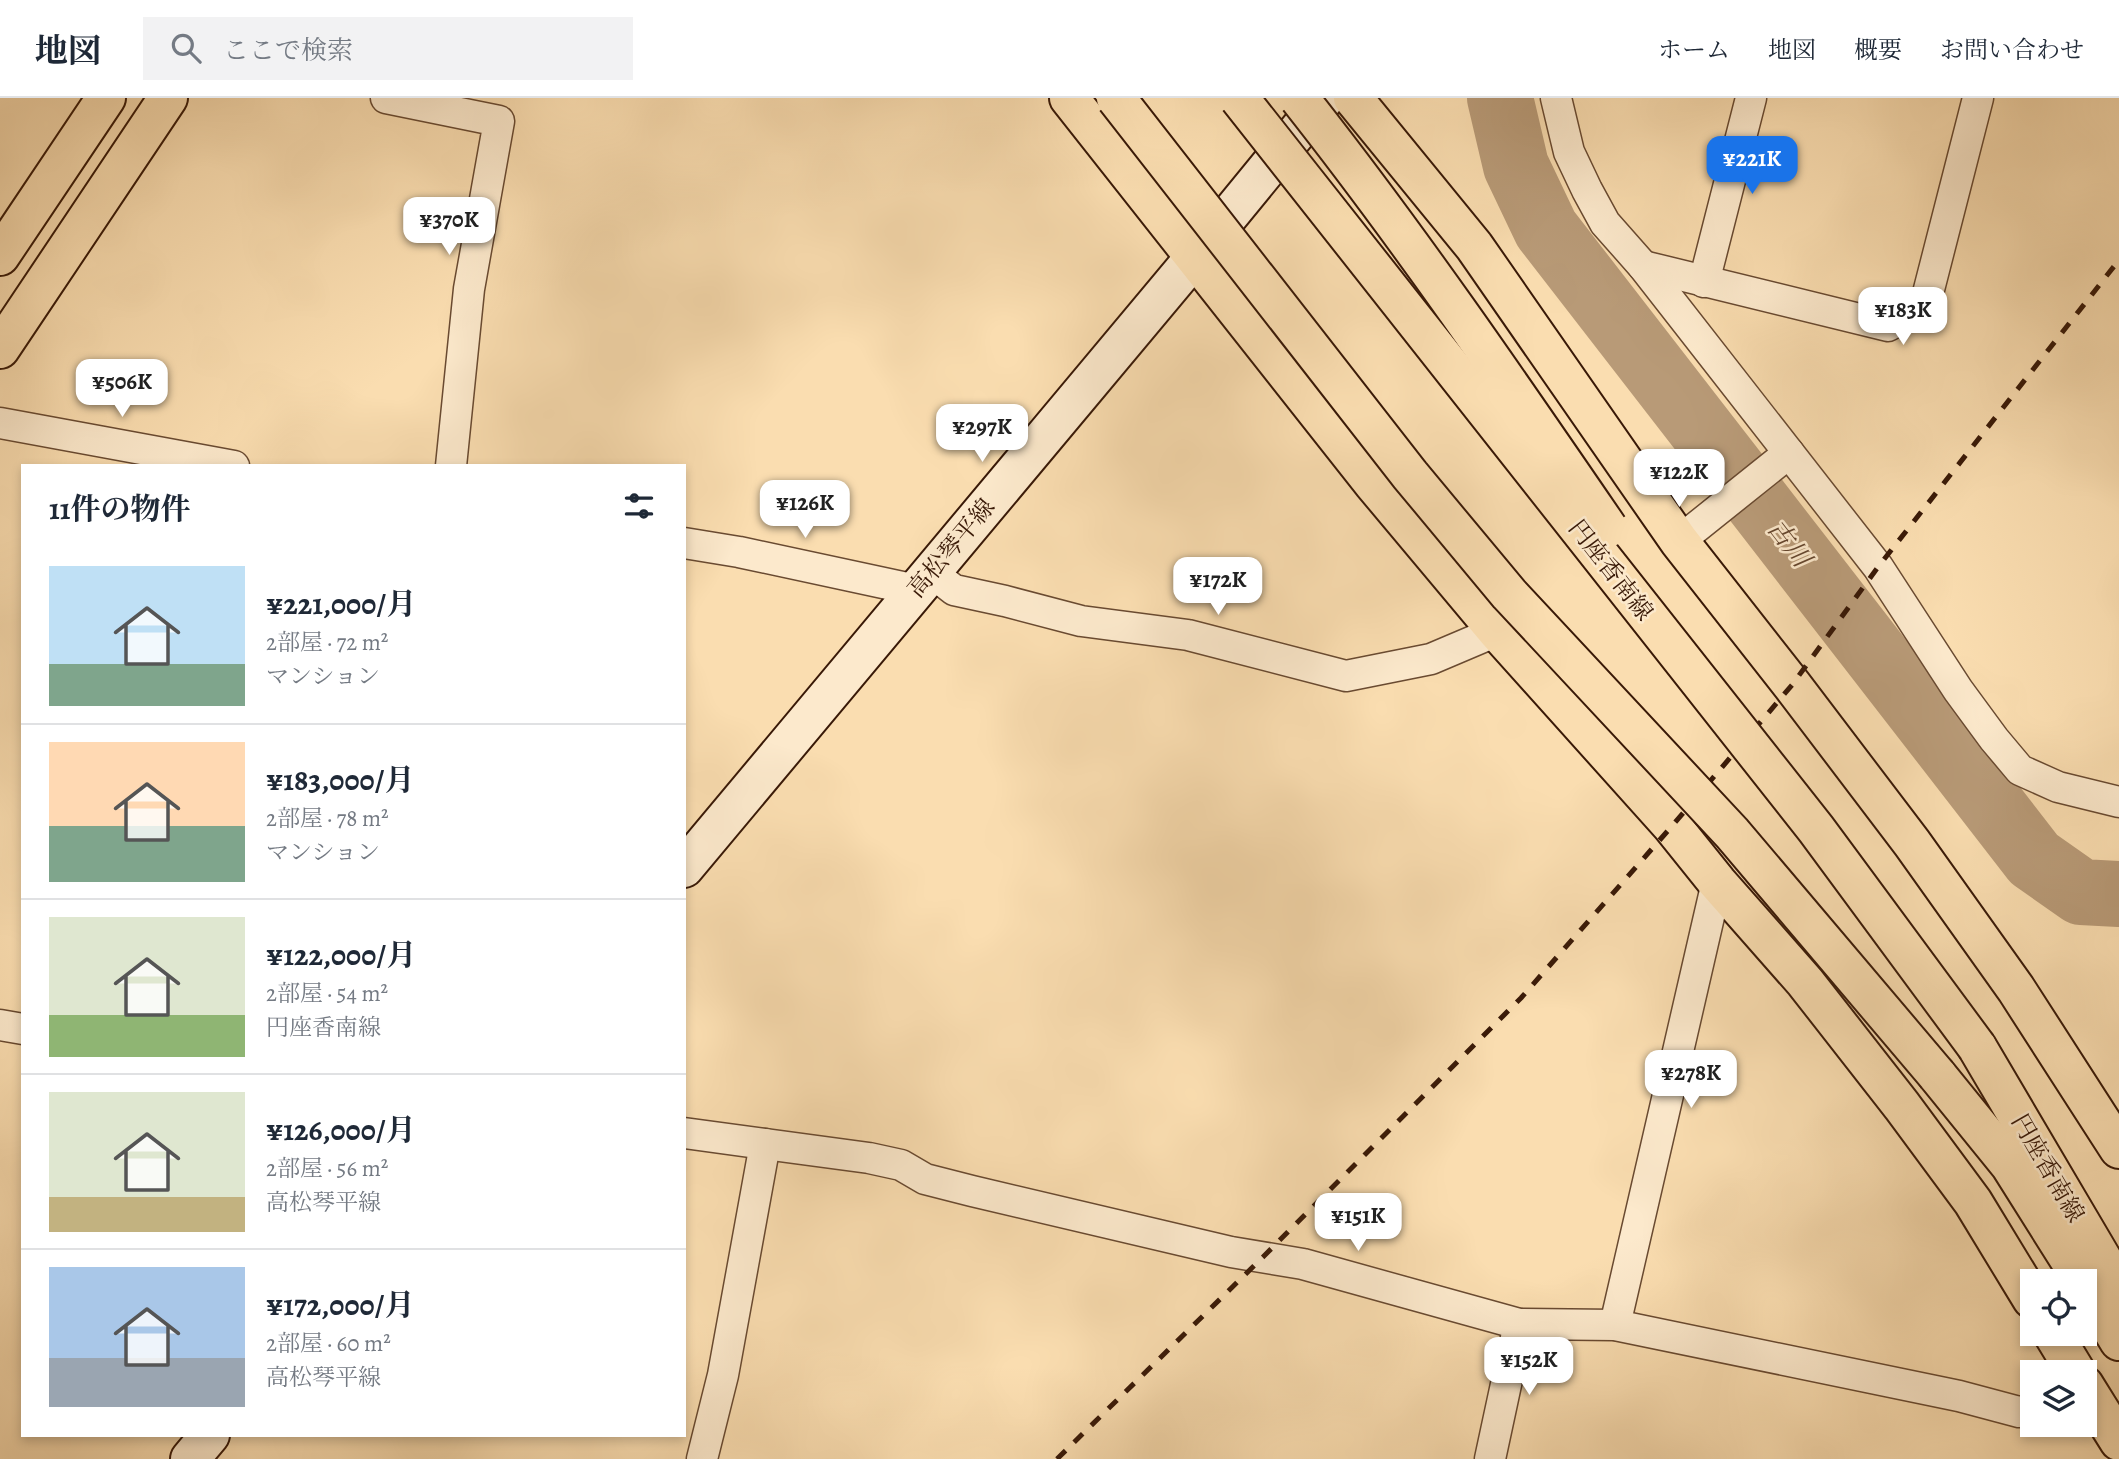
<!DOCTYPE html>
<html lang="ja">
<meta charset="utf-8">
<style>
:root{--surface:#fff;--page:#f2f2f3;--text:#1f2937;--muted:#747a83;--line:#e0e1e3;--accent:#1a73e8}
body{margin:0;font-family:Alegreya,"Noto Serif JP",serif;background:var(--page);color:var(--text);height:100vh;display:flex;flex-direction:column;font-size:26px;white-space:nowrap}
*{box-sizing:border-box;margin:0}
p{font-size:23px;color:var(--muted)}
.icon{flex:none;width:38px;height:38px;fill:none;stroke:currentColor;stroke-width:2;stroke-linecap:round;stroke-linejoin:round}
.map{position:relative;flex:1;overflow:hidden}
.side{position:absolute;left:21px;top:366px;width:665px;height:973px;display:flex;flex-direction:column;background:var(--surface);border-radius:0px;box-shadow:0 4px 10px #0003}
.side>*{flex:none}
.fabs{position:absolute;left:2020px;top:1171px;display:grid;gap:14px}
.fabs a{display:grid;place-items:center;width:77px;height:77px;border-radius:0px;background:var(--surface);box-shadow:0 4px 10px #0003;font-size:35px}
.price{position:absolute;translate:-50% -60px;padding:0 16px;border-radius:14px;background:#fff;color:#222;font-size:23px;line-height:46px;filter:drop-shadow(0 2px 4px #0008)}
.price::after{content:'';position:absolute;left:50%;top:42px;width:21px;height:16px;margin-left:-10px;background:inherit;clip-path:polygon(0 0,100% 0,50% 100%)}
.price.on{background:var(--accent);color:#fff}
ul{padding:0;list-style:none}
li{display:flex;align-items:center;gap:21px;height:175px;padding:0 28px}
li+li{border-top:2px solid var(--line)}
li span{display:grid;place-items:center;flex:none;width:196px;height:140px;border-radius:0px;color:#555}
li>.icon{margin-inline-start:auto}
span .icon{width:84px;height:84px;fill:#fffc;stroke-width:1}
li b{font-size:30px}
h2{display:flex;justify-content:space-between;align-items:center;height:84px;padding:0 28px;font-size:30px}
header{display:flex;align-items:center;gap:42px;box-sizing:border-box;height:98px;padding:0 35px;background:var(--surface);border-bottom:2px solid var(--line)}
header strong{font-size:33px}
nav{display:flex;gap:38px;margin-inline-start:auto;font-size:24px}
.search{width:490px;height:63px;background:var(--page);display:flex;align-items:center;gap:18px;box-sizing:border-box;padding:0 24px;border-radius:0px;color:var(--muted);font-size:26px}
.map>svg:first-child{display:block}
</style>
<header>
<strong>地図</strong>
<div class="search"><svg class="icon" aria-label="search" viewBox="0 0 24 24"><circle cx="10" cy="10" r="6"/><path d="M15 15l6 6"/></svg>ここで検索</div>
<nav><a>ホーム</a><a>地図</a><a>概要</a><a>お問い合わせ</a></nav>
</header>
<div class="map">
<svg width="2119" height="1361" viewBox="0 0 2119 1361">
<rect width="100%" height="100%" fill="#faddb0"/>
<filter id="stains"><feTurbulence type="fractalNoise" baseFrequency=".00286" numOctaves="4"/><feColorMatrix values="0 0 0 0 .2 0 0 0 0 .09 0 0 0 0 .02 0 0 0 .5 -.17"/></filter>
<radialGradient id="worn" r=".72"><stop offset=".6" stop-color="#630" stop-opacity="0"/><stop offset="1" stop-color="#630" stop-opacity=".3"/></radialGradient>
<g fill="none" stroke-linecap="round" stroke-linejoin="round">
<polyline stroke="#b89a77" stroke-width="66" points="1500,0 1516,68 1546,131 2034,761 2081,794 2119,796"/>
<g stroke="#694a31" stroke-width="33">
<g id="street">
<polyline points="386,0 499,23 469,191 451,368"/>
<polyline points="1556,0 1569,54 1587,92 1605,125 1643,168 1878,469 1958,592 1994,641 2020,672 2058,689 2119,704"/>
<polyline points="1643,168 1888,228 1925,207 1978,0"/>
<polyline points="1704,184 1751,0"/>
<polyline points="0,325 234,368"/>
<polyline points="1679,443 1789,355"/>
<polyline points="684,445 739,454 916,492"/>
<polyline points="931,474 954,492 1005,503 1081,523 1188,537 1346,578 1431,561 1497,533"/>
<polyline points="0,927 23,931"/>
<polyline points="684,1035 869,1060 901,1067 925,1081 972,1093 1231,1154 1303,1166 1519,1226 1615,1227 1959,1298 2019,1314 2032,1313"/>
<polyline points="1615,1227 1717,784"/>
<polyline points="702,1361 723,1277 765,1046"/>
<polyline points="1490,1361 1519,1226"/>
</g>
</g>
<g stroke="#391907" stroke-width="42">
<g id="secondary">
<polyline points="684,770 1194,160 1325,0"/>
<polyline points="190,1361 210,1337"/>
</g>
</g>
<g stroke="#391907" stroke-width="42">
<g id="primary">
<polyline points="1069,0 1373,385 1497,533 1672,728 1717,784 1805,884 1902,1008 1973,1104 2032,1201"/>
<polyline points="1353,0 1474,148 1679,443 1792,587 1912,745 2016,891 2119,1051"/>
<polyline points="1977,949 2119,1190"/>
<polyline points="1937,977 2010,1067 2083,1183"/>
<polyline points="2084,1185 2119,1243"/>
<polyline points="2053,1236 2076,1274"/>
<polyline points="2084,1287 2119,1343"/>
</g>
</g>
<g stroke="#391907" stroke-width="42">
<g id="highway">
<polyline points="0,158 106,0"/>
<polyline points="0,251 168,0"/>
</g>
</g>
<use href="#street" stroke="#fce9cc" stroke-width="30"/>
<use href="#secondary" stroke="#fce9cc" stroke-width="38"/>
<use href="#primary" stroke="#faddb0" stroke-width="38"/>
<use href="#highway" stroke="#faddb0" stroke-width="38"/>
<polyline stroke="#391907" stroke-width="5" stroke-dasharray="12 12" stroke-linecap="butt" points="1057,1361 1263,1159 1521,900 1672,728 1792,587 1878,469 2119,162"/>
<g stroke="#391907" stroke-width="42" stroke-linecap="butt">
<g id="primary-bridge">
<polyline points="1116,0 1410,377 1509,496 1732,735 1937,977"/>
<polyline points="1239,0 1816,731 1977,949"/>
<path d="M1299,0C1408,138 1508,284 1608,430"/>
</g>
</g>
<use href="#primary-bridge" stroke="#faddb0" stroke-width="38"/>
</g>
<g text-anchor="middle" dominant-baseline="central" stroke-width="5" stroke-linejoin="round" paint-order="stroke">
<g font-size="24" fill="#391907" stroke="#fce9cc">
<text transform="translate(951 450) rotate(-50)">高松琴平線</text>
<text transform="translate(1611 472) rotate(52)">円座香南線</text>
<text transform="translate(2048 1070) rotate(60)">円座香南線</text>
</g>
<g font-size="26" font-style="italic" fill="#65462e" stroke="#fce9cc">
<text transform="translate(1789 445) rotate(52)">古川</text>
</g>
</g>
<rect width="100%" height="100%" filter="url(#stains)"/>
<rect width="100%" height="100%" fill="url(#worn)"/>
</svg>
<div class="fabs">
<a><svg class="icon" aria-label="locate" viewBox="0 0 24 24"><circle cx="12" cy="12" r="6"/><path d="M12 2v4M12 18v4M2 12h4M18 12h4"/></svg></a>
<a><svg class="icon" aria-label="layers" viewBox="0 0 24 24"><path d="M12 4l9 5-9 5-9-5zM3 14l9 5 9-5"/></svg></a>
</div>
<b class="price on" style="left:1752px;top:98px">¥221K</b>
<b class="price" style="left:449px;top:159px">¥370K</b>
<b class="price" style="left:1903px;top:249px">¥183K</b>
<b class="price" style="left:122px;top:321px">¥506K</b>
<b class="price" style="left:982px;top:366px">¥297K</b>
<b class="price" style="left:1679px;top:411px">¥122K</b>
<b class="price" style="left:805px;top:442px">¥126K</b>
<b class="price" style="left:1218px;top:519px">¥172K</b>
<b class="price" style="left:1691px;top:1012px">¥278K</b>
<b class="price" style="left:1358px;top:1155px">¥151K</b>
<b class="price" style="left:1529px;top:1299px">¥152K</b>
<section class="side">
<h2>11件の物件<svg class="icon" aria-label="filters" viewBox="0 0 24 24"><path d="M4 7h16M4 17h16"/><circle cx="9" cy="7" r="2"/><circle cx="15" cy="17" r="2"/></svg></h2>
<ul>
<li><span style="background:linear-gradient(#bfe0f5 70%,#7fa58c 0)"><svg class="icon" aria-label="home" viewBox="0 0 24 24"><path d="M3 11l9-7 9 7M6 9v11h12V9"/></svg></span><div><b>¥221,000/月</b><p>2部屋 · 72 m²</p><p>マンション</p></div></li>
<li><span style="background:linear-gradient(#ffd9b3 60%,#7fa58c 0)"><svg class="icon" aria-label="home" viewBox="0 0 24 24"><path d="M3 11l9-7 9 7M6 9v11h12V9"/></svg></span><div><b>¥183,000/月</b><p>2部屋 · 78 m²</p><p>マンション</p></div></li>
<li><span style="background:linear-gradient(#dfe7d0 70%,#8fb573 0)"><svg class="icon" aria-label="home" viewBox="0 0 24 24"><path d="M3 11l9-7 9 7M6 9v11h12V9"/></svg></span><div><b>¥122,000/月</b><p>2部屋 · 54 m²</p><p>円座香南線</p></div></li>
<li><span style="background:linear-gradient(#dfe7d0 75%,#c2b280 0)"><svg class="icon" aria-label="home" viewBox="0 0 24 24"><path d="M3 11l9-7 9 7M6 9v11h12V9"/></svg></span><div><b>¥126,000/月</b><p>2部屋 · 56 m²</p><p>高松琴平線</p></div></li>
<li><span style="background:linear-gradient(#a9c7e8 65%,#9aa5b1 0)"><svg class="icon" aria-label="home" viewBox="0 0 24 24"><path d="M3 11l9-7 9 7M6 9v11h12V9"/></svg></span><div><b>¥172,000/月</b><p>2部屋 · 60 m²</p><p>高松琴平線</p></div></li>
</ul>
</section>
</div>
